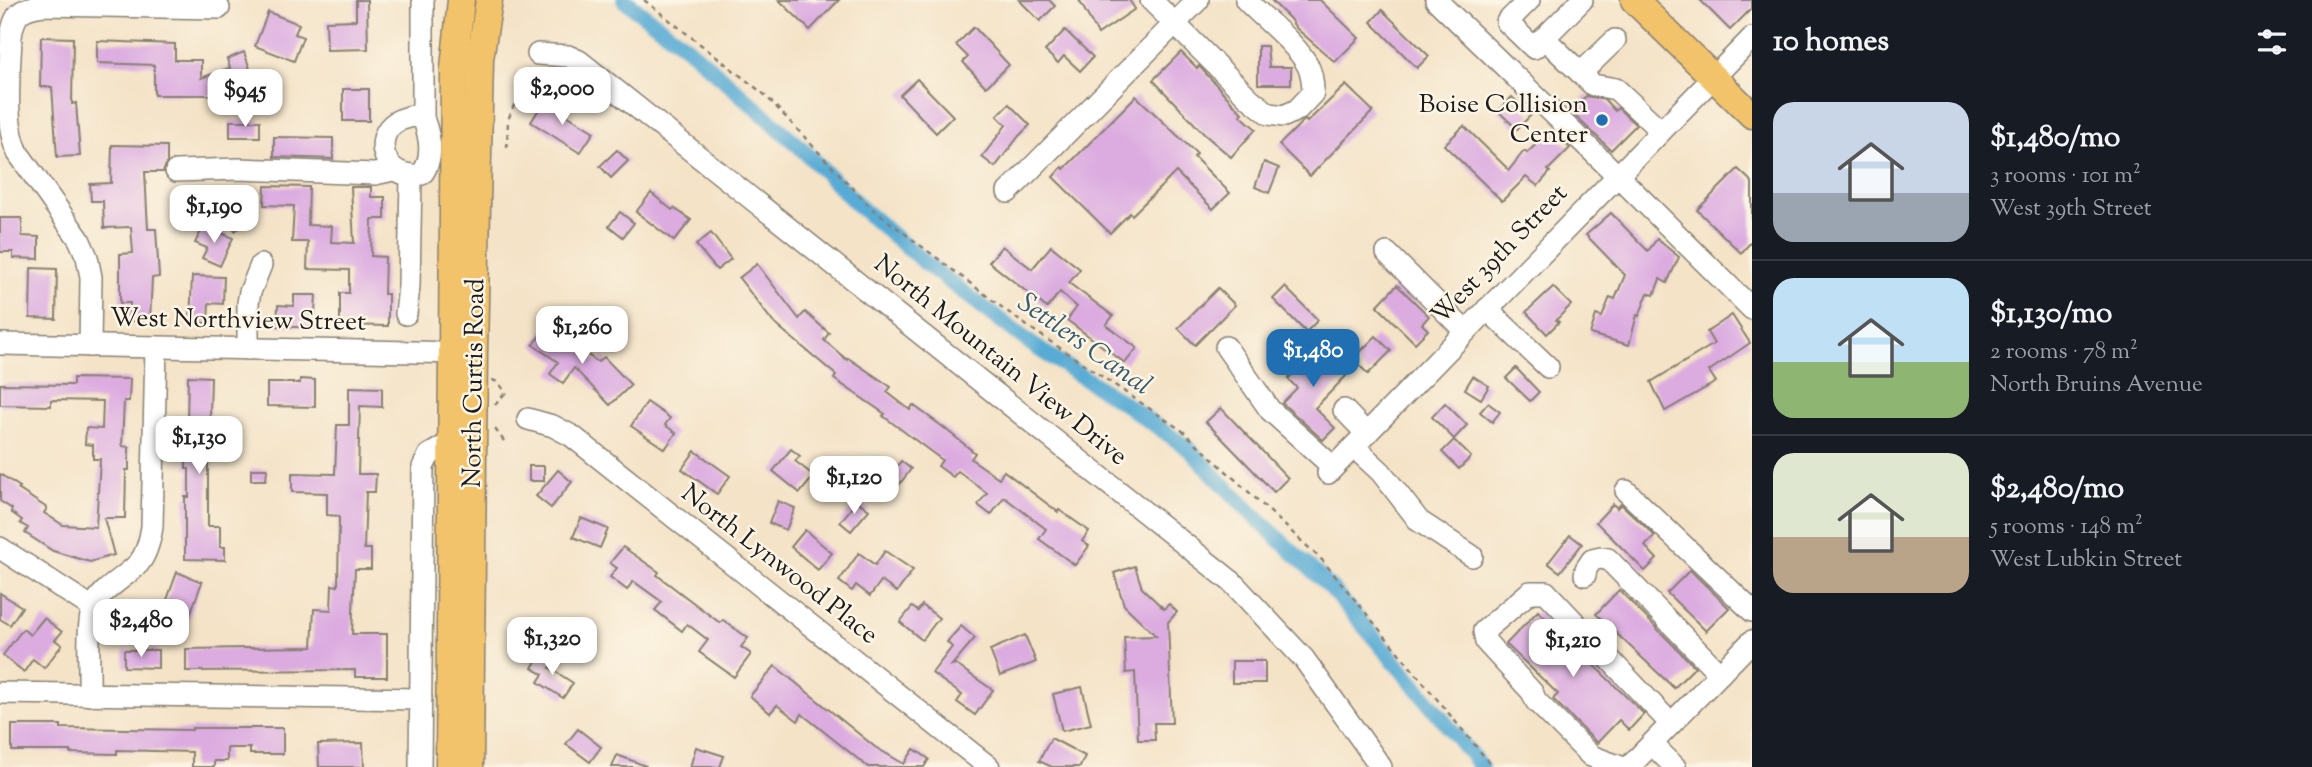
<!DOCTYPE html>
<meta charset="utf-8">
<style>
:root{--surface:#171b24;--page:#242831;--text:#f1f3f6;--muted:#9ea1a6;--line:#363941;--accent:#1f6fb2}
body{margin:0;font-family:"Sorts Mill Goudy",serif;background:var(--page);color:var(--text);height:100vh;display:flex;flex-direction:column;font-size:26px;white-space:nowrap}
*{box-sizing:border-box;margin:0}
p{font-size:23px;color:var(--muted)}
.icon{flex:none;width:38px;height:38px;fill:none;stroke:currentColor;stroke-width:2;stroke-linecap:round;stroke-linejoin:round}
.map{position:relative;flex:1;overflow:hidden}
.panel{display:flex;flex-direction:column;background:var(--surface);width:560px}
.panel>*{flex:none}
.price{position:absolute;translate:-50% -60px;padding:0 16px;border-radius:14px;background:#fff;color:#222;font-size:23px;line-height:46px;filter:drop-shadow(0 2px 4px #0008)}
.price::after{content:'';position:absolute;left:50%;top:42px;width:21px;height:16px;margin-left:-10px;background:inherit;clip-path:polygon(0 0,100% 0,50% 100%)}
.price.active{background:var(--accent);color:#fff}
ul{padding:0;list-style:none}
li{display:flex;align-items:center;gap:21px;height:175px;padding:0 21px}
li+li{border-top:2px solid var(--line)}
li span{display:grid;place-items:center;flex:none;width:196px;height:140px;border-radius:21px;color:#555}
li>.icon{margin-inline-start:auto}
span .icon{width:84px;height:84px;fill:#fffc;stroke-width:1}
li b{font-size:30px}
h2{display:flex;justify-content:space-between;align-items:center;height:84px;padding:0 21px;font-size:30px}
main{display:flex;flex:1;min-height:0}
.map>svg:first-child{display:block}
</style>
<main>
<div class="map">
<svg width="1752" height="767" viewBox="0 0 1752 767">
<rect width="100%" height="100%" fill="#fcf5e5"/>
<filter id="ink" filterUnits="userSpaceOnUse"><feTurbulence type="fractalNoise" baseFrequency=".0143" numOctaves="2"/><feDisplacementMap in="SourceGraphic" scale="14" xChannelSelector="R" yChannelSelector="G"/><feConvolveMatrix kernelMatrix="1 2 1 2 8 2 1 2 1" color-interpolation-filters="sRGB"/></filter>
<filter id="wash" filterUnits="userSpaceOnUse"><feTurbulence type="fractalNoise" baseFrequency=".00686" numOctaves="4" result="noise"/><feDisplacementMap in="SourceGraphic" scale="28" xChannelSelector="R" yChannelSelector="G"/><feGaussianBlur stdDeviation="1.57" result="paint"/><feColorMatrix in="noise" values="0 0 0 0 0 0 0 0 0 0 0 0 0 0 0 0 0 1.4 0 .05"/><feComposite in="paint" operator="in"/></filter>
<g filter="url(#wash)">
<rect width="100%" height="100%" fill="#f4e3c7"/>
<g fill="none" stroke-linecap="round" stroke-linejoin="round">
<polyline stroke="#59abd4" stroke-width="16" points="624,0 688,48 799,146 862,209 929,266 1034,346 1128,406 1189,449 1250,512 1331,588 1419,690 1481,767"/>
</g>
<g id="blocks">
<g fill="#dcace1">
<polygon points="356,0 367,0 368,49 327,50 326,21 356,20"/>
<polygon points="779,0 839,0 810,30"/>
<polygon points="1019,0 1049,0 1055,6 1040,21"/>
<polygon points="1079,0 1129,0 1135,9 1098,34"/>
<polygon points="1271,0 1320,0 1359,38 1335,62 1296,28 1290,19"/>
<polygon points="1700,0 1752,0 1752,8 1730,30"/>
<polygon points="1382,10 1429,56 1417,68 1371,22"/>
<polygon points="268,12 299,24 295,34 303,37 294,61 255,46"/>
<polygon points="974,27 1009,65 986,87 963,62 968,57 956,45"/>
<polygon points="1065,30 1093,57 1080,71 1064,56 1058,63 1045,51"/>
<polygon points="41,37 73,38 72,104 76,103 80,156 57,157 52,87 40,87"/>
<polygon points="97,41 175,44 175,60 201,60 201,78 230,68 227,59 244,52 256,86 218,100 216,95 154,95 154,65 97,63"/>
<polygon points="1258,46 1267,46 1269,67 1291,67 1291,84 1258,84"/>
<polygon points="1181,52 1197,68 1199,66 1242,113 1240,115 1256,129 1231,157 1204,134 1153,80"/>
<polygon points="917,79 953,116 936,133 900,95"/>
<polygon points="1346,85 1373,111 1310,176 1279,145 1301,123 1305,120 1307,122"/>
<rect x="343" y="89" width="26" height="32"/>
<polygon points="1136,96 1197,154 1194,157 1230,193 1213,209 1176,172 1132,215 1130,213 1110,233 1053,177 1062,167 1064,169"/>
<polygon points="1586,96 1605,100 1615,111 1618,108 1636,125 1611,150 1571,112"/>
<polygon points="1512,97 1531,115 1517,129 1498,111"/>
<polygon points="544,101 594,132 580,153 531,122"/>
<polygon points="1009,104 1030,125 1019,136 995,167 982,157 1006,125 997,116"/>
<rect x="230" y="121" width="30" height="16"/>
<polygon points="1464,126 1509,170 1524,151 1527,153 1551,130 1570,148 1548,170 1550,172 1538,186 1526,177 1502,201 1444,145"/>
<polygon points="274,137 333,138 333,159 274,157"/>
<polygon points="112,145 167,146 167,162 163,172 145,172 148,229 156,229 159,277 152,278 150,321 129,321 130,303 120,303 120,254 133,253 131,227 104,228 103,201 91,201 90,184 111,183"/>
<polygon points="617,150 628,161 611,178 600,166"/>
<polygon points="1264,162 1279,168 1269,193 1255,187"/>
<polygon points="1738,169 1752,182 1752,241 1741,253 1697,210"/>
<polygon points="265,186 309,187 308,225 332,226 331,242 354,243 351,187 371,187 371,197 385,197 385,219 372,219 371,256 385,257 384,294 388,294 388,326 340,325 340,293 349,293 349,270 307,269 308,242 292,242 294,206 264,205"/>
<polygon points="241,192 258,213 235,231 218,210"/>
<polygon points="651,193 672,210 674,208 691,220 674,241 636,212"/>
<polygon points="620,212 634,223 623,237 609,226"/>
<polygon points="1611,213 1648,251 1657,239 1679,257 1667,283 1660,279 1654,295 1648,293 1639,316 1637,315 1629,345 1590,334 1596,315 1602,317 1610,297 1615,299 1625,275 1586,235"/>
<polygon points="0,218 22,218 22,236 39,237 39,259 13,258 13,252 0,252"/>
<polygon points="204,225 233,238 220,266 202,258 207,248 195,243"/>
<polygon points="711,233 731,259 717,270 696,245"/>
<polygon points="1002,246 1032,269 1051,246 1080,269 1069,283 1113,316 1106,325 1137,348 1125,363 1067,320 1077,307 1060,292 1047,308 989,262"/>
<polygon points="757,264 799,319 805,312 829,333 824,340 847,360 848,358 891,387 887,392 910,410 913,405 943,427 975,453 971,459 999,478 1004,471 1058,512 1059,510 1089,531 1082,541 1089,546 1075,565 1039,539 1046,529 1004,497 991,515 978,505 987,493 958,471 953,477 938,466 942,460 883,416 885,414 834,379 836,375 773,322 739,278"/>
<polygon points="31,268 57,269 56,319 30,318"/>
<polygon points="192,276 224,277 223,304 209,303 208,323 190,322"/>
<polygon points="1397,285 1429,316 1422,324 1428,330 1415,343 1377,306"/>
<polygon points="1285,287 1318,320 1306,332 1273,299"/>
<polygon points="1553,287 1571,305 1556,320 1559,322 1547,334 1526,312"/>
<polygon points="1218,288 1235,305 1195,345 1178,328"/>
<polygon points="294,295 316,295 314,328 277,326 278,305 294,306"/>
<polygon points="1732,315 1750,343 1709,371 1716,382 1665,411 1651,382 1714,344 1707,332"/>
<polygon points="546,327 598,362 604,357 631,385 610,405 574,368 563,383 550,374 558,362 533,345"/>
<polygon points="1376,336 1391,351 1368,374 1353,359"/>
<polygon points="1308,340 1346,376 1315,408 1335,428 1323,440 1282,403 1297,388 1288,379 1307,359 1298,351"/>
<polygon points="1516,368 1539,392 1530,401 1506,378"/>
<polygon points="188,376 211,377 210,417 208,417 208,526 220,526 220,547 225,547 225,560 185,559 185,497 189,497 189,469 186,469"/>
<polygon points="1473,376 1489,386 1481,399 1465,389"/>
<polygon points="73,378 130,379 129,401 124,401 122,446 129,447 129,470 126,470 125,518 104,518 114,555 90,562 53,551 25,533 28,528 20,523 22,520 11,512 12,509 0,501 0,474 20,487 18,489 47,508 44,513 63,525 96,527 100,459 93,459 93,445 85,444 86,428 102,429 103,401 51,400 51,406 0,405 0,384 73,385"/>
<polygon points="300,379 315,380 315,407 267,406 267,383 300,383"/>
<polygon points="349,387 382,388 382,407 360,406 358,474 376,474 375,492 366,492 364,549 371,549 371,569 355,569 352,634 387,634 387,677 355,677 355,670 186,671 186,649 312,647 314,609 331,610 332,585 338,586 339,516 327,515 327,493 292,492 292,473 335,474 337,425 349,425"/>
<polygon points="647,402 670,418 665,425 676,433 665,449 631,426"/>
<polygon points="1445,403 1467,425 1454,439 1432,417"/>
<polygon points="1488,403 1500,412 1492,422 1480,412"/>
<polygon points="1221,408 1288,478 1274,492 1206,422"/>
<polygon points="1454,440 1471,457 1459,469 1442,452"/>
<polygon points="791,449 800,456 795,461 814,476 800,493 773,471"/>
<polygon points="695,451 730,476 717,494 682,469"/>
<polygon points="901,461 911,469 899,485 889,477"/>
<rect x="529" y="466" width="15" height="15"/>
<polygon points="251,469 267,469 266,480 251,480"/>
<polygon points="558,470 572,482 551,508 536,496"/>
<polygon points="778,501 795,508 786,530 769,523"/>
<polygon points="857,501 869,510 851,531 840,522"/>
<polygon points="1613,504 1617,508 1621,504 1655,536 1645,546 1657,559 1645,571 1596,522"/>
<polygon points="581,518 608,529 600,548 573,537"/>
<polygon points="805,530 832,553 818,570 791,547"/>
<polygon points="1570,535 1582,544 1560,572 1548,563"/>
<polygon points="623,547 659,572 657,575 720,623 723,620 748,638 741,647 751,654 734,677 699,652 708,640 687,624 682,631 655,610 662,602 633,581 627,590 610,577 617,568 610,563"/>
<polygon points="885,551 913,570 897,592 881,581 870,596 856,585 852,591 839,581 859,553 875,565"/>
<polygon points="1135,566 1142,588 1164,609 1169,604 1177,612 1168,622 1172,723 1154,723 1155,740 1138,740 1135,672 1126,673 1124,637 1156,636 1124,605 1114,573"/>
<polygon points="1690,570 1729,608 1706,631 1667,593"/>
<polygon points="177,572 202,582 188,620 163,611"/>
<polygon points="1619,590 1695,667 1674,688 1596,614"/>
<polygon points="0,593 22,607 10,625 0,619"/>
<polygon points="922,605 939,618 922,640 900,622 912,607 918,611"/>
<polygon points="1538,611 1644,714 1629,730 1619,720 1597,743 1553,699 1558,694 1506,644"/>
<rect x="125" y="617" width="34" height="12"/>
<polygon points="44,618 62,632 55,640 62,645 44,668 33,659 24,672 3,655 23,629 30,635"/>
<polygon points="961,626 975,638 952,665 955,664 993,690 975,715 957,702 962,695 932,673 952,647 947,642"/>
<polygon points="1025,635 1036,662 1000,676 990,650"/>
<polygon points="124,650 158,650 158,668 124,667"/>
<polygon points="540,654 554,663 550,668 573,683 563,698 538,682 543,674 532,668"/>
<rect x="1232" y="661" width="33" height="22"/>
<polygon points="775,666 875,747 904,764 914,749 929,759 924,767 868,767 802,714 798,721 777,705 770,713 750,696"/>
<polygon points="1082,687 1091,724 1062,731 1053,694"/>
<polygon points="12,725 61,725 61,728 192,730 192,728 283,728 283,754 250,754 250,748 227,748 227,761 214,761 214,767 192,767 192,752 117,750 117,754 70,753 70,751 12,751"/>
<polygon points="578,729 601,747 590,762 566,744"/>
<polygon points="1051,738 1085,756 1080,767 1052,767 1039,761"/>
<polygon points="363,743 364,767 319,767 318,744"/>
<polygon points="696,747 724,756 720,767 690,767"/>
<polygon points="617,755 646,766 646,767 612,767"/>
</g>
</g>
</g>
<g filter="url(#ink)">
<use href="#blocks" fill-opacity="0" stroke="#888072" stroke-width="2"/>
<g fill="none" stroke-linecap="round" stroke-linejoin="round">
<g stroke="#888072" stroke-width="24">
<g id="minor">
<path d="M1151,0L1249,98L1269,114L1284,116L1297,110L1313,93C1313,84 1312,74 1308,66C1298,45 1263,18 1246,0"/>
<polyline points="1436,0 1617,175 1752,309"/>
<polyline points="1529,0 1507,22 1534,48 1582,0"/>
<polyline points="1544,38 1593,85 1616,89 1661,131"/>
<polyline points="538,54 568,56 579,61 1232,582 1304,659 1381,767"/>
<polyline points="1581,73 1615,40"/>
<path d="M412,116L423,118C430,136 434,158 422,174C384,182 371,137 396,122C400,119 407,118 412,116Z"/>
<polyline points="423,118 423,0"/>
<polyline points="176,171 239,169 375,174 393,170"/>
<polyline points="1008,192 1198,0"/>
<polyline points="1387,253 1465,331"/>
<polyline points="1487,309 1548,367"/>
<polyline points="406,314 409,286 411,176"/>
<polyline points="0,344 465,353"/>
<path d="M90,346L91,277L87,257L79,239L18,153C3,122 10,72 11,37C14,14 20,8 43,5L219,8"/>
<polyline points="1226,347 1270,410 1333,467"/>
<polyline points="248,349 248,303 250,292 261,265"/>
<polyline points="1344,410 1366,433"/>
<polyline points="528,419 553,426 572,436 989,767"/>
<polyline points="1354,447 1381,472 1419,521 1472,556"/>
<polyline points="1328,473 1752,38"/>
<polyline points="1626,491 1752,611"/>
<polyline points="0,548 93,608"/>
<polyline points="1585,575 1586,569 1592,560 1601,558 1608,559 1720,674"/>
<polyline points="0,693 421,699"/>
<path d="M89,695C90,675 86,625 93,608C101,589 125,578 139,563C147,553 150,540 152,527L156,347"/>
<polyline points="1652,744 1675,767"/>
<polyline points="420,767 423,467 429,455 450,443"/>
<polyline points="1621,767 1591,756 1536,701 1532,692 1486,642 1484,631 1530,592 1546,592 1671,724"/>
<polyline points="1629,767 1752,641"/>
</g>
</g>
<g stroke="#888072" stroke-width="29">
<g id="major">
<polyline points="1634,0 1752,115"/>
<polyline points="449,767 454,68 461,0"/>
<polyline points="470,767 474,353 480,59 489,0"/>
</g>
</g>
<g stroke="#888072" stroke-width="2.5" stroke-dasharray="5 5" stroke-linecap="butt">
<polyline points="644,0 765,95 871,208 1020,321 1184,432 1322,560 1493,767"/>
<polyline points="507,148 508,120 525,77"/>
<polyline points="492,380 498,382 507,394"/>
<polyline points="495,405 506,392"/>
<polyline points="495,429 507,445"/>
</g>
<use href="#minor" stroke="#fff" stroke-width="21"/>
<use href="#major" stroke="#f2c36a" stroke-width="26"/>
</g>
</g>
<circle fill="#1f6fb2" stroke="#fcf5e5" stroke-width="2.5" cx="1602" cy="120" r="7"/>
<g text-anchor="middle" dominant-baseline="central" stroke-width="5" stroke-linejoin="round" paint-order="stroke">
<g font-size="26" fill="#1c1c1c" stroke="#fcf5e5" text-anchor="end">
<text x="1588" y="105">Boise Collision<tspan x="1588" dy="30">Center</tspan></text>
</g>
<g font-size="26" fill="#1c1c1c" stroke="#fcf5e5">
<text transform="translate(1500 255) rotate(-46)">West 39th Street</text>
<text transform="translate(238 321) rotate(1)">West Northview Street</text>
<text transform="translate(1000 361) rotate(39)">North Mountain View Drive</text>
<text transform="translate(475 383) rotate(-89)">North Curtis Road</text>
<text transform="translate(779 565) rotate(38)">North Lynwood Place</text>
</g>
<g font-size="28" font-style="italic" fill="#375c6f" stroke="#fcf5e5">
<text transform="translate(1084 345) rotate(35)">Settlers Canal</text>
</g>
</g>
</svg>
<b class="price" style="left:562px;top:127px">$2,000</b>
<b class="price" style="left:245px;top:129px">$945</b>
<b class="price" style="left:214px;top:245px">$1,190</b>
<b class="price" style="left:582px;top:366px">$1,260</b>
<b class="price active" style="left:1313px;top:389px">$1,480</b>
<b class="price" style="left:199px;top:476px">$1,130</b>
<b class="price" style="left:854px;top:516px">$1,120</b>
<b class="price" style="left:141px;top:659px">$2,480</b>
<b class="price" style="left:552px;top:677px">$1,320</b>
<b class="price" style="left:1573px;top:679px">$1,210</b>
</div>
<section class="panel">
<h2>10 homes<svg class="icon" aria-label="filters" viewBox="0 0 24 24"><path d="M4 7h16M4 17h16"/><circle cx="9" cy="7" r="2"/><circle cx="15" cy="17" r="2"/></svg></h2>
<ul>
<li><span style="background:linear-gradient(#c9d6e8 65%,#9aa5b1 0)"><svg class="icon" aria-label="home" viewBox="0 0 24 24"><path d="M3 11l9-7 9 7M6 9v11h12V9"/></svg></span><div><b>$1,480/mo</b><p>3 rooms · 101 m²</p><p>West 39th Street</p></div></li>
<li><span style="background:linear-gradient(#bfe0f5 60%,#8fb573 0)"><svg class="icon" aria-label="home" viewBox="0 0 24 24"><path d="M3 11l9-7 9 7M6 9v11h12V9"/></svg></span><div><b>$1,130/mo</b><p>2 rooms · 78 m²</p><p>North Bruins Avenue</p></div></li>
<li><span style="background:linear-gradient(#dfe7d0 60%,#b9a48a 0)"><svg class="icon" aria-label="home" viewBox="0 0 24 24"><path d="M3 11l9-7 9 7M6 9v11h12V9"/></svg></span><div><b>$2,480/mo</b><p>5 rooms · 148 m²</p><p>West Lubkin Street</p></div></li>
</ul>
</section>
</main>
